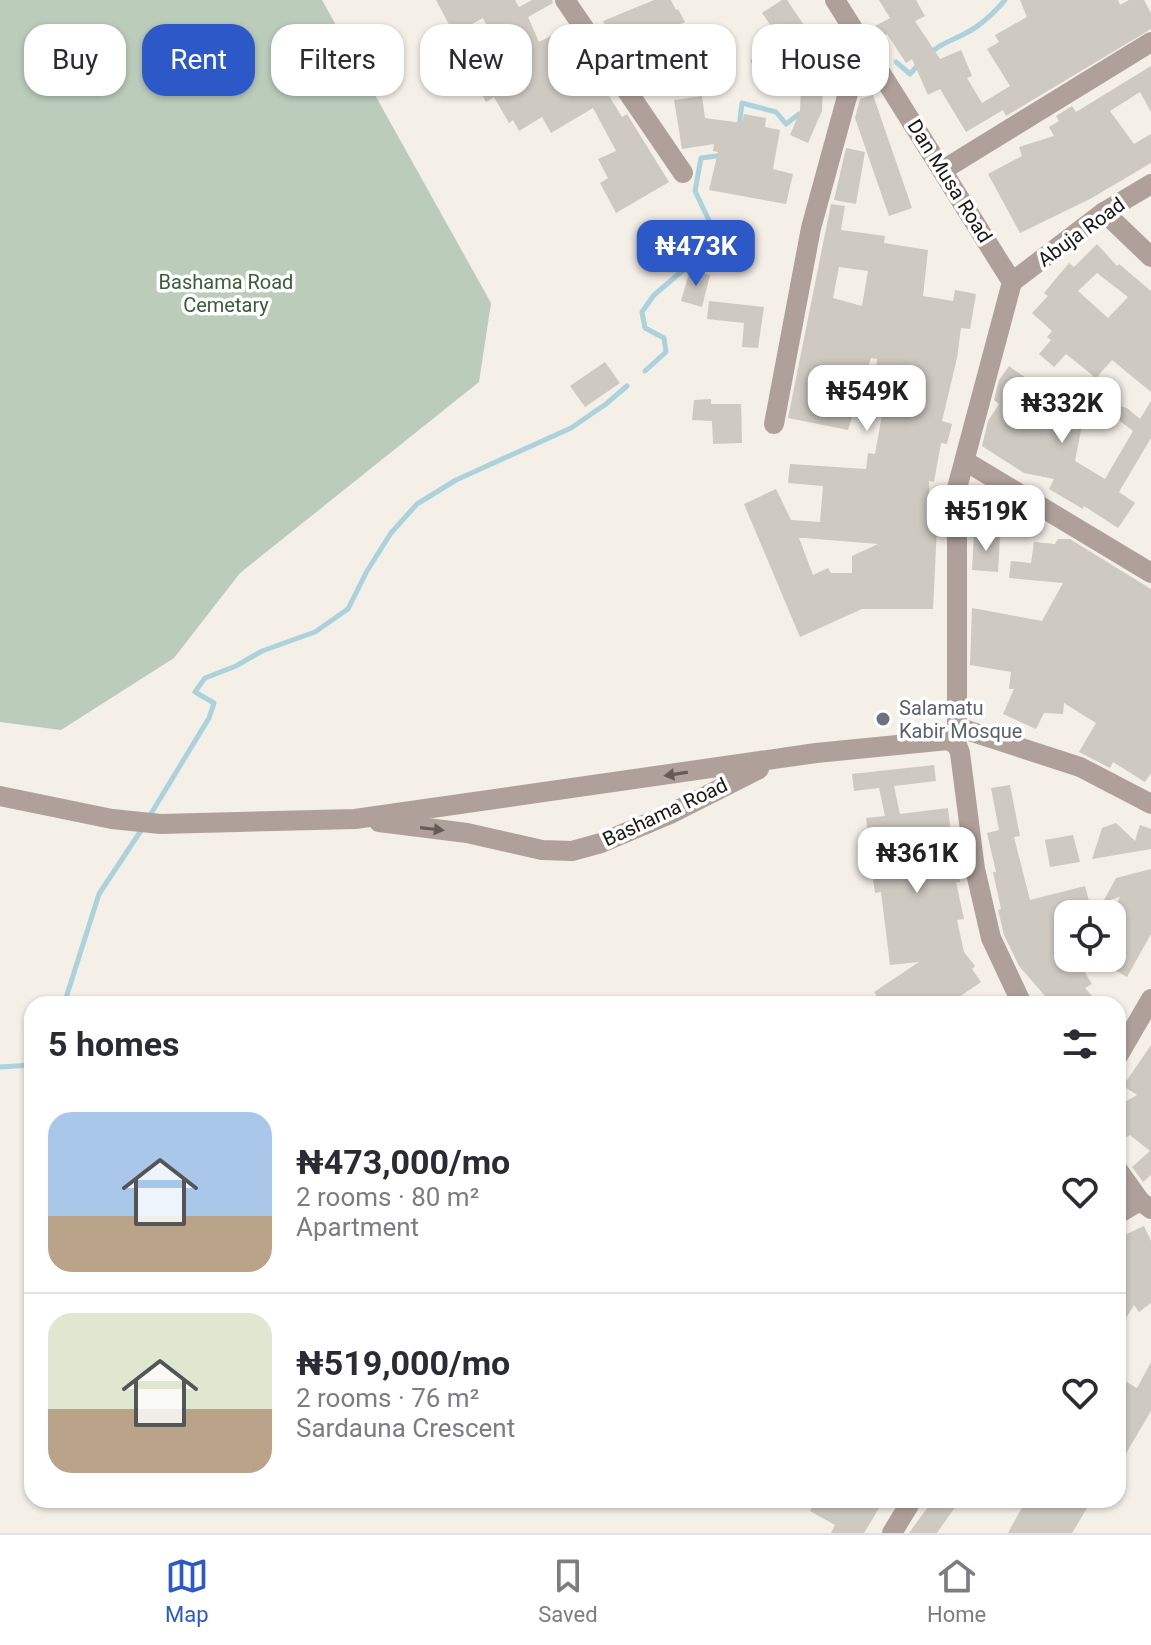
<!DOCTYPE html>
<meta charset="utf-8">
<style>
:root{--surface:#fff;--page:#f7f7f7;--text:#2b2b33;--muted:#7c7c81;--line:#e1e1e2;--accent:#2d58c7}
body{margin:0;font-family:Roboto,sans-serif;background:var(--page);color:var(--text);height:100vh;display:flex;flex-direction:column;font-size:30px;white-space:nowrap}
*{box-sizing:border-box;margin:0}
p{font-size:26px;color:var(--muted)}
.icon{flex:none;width:44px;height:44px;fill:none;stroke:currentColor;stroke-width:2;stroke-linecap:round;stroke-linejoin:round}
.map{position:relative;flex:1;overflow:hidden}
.panel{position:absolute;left:24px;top:996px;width:1102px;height:512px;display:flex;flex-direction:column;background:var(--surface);border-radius:24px;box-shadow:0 2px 6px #0004}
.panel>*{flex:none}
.guide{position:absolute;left:24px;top:24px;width:1104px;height:72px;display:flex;gap:16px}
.tools{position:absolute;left:1054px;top:900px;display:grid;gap:16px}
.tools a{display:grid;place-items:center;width:72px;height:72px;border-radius:16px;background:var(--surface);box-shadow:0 2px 6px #0004;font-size:40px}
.price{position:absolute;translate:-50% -68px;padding:0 18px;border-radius:16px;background:#fff;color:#222;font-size:26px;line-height:52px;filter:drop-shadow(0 2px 4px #0008)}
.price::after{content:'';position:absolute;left:50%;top:48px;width:24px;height:18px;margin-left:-12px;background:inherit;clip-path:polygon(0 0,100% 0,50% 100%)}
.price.current{background:var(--accent);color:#fff}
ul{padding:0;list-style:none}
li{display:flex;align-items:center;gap:24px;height:200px;padding:0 24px}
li+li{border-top:2px solid var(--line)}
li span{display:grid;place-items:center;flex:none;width:224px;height:160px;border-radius:24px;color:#555}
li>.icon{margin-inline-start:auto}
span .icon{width:96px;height:96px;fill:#fffc;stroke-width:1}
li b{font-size:34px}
h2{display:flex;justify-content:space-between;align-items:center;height:96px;padding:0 24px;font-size:34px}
.tag{padding:0 28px;border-radius:24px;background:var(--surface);box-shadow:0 2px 6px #0004;font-size:28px;line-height:72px}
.tag.current{background:var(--accent);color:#fff}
.dock{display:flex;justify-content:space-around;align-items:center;height:112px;border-top:2px solid var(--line);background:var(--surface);font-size:22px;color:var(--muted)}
.dock a{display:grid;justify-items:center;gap:4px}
.dock .current{color:var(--accent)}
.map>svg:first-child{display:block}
</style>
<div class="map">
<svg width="1151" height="1533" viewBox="0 0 1151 1533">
<rect width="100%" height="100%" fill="#f4efe7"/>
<polygon fill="#bcb" points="0,0 322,0 491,303 479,382 240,573 174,658 61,730 0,722"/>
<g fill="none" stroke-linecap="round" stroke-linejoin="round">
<g stroke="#acd2dc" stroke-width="5">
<path d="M929,54C939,44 951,41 964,34C981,26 993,14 1005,0"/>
<polyline points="896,62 910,74 919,64"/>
<polyline points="739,128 742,103 776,112 786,124 799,114"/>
<polyline points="645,371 666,352 664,338 645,328 642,312 654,295 688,266 714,231 695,191 701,158 724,155"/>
<polyline points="149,817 209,718 214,703 195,692 205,678 236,666 262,651 315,632 348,609 367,571 391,533 417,504 456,480 571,428 606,404 627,386"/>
<polyline points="64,1004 99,894 142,829"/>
<polyline points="0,1067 32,1065"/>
</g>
</g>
<g fill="#cec9c1" fill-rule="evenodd">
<polygon points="436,0 515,0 519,7 532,0 552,0 553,3 528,17 539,42 564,29 584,66 589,63 622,117 627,114 669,182 616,213 600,183 608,178 598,159 616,151 593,108 551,133 542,117 519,131 513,120 509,123 494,97 486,102 472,78 490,68 490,65 516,53 505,28 492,36 483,18 454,34"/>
<polygon points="654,0 671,0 676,10 678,9 685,22 676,26 684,43 653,56 646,42 632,50 624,35 614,41 603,21"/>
<polygon points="782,0 787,0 824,55 822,111 808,143 790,135 800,111 801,85 793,87 786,61 756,73 750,60 785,46 762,13"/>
<polygon points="879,0 916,0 925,16 915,21 940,59 961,50 972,76 967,78 982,103 1010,86 987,49 999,42 995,35 1027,17 1020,0 1118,0 1120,5 1129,0 1144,0 1151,13 1151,29 1006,116 1003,110 966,132 940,89 928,95 912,59 906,63 887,34 881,38 875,26 890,18"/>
<polygon points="1151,66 1151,112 1140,92 1110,111 1134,144 1151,134 1151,163 1090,199 1020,233 988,174 1022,156 1019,147 1054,136 1049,127 1059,121 1056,116 1072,106 1076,112"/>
<polygon points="873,95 912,208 889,216 855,118 860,99"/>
<polygon points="702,96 705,118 742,123 744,114 766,118 765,127 780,130 773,169 793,174 786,204 709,190 718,152 713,151 714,144 682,149 674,100"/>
<polygon points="846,148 865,152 856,204 834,200"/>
<path d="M831,204L845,206L841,230L885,236L884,243L928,250L923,296L953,301L955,290L976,294L970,329L961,328L957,358L942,421L952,424L947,444L941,443L934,482L929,481L930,512L928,523L931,528H937L933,609H862L800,637L744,504L776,489L791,520L820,522L823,486L788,483L790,464L866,469L868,453L875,454L885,398L874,394L877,359L871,358L848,430L788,418ZM839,267L868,271L862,306L833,298ZM799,538H804L878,544L852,556V573H831L828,568L813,575Z"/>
<path d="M1097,244L1117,266L1119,264L1151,291V392L1112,360L1096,378L1066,354L1054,367L1039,354L1051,340L1047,337L1052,331L1032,313L1048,296L1044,293L1069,263L1074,267ZM1097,273L1128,297L1108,318L1078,291Z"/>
<polygon points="690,270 710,275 702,307 681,301"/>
<polygon points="709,301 764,307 758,348 742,347 744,323 707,319"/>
<polygon points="605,362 620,383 585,407 570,386"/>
<polygon points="1009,366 1068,408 1069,405 1084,415 1075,461 1105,479 1133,431 1093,400 1127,408 1140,419 1151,401 1151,438 1119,492 1135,503 1118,528 1084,506 1083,509 1049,489 1054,479 1024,473 982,446 988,421 999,404 994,400 999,380"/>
<polygon points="711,399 711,404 741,404 742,443 713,444 712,421 692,420 694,400"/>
<polygon points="974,534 1000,536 998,572 972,570"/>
<polygon points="1058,539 1070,539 1151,589 1151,773 1145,782 1113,762 1110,768 1079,752 1096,723 1064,703 1063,714 1044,713 1036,729 1003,714 1014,689 1009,689 1011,672 970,665 972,608 1042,621 1063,583 1009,578 1011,561 1031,563 1034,542 1055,544"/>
<polygon points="934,765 936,781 894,786 900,814 948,808 955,869 958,868 960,882 956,882 964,919 957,920 964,952 975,966 972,969 981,982 959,997 965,1004 882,1004 874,992 919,962 890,965 881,892 875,893 873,879 866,818 885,816 879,788 854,791 852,774"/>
<polygon points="1010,785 1020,836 1014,837 1030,900 1085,886 1090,905 1068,911 1067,944 1068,958 1076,958 1092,984 1085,988 1093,997 1085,1004 1052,1004 1019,966 1004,935 998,910 1001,909 993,872 996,872 987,833 999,830 991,788"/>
<polygon points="1116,823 1135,841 1140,825 1151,829 1151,849 1092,859 1102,828"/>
<polygon points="1073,835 1080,862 1050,867 1045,840"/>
<polygon points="1151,869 1151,934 1127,977 1108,966 1126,934 1112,926 1112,912 1120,897 1103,902 1116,878"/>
<polygon points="1151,1045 1151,1175 1143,1182 1132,1167 1150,1151 1130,1135 1118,1142 1118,1106 1137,1095 1123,1086"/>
<polygon points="1144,1226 1151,1241 1151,1303 1139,1312 1134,1305 1118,1331 1118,1238"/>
<polygon points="1151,1362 1151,1411 1118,1467 1118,1377 1137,1388"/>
<polygon points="817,1500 884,1500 864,1533 831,1533 835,1525 810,1511"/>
<polygon points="933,1500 960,1500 937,1533 909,1533"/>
<polygon points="1026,1500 1092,1500 1072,1533 1008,1533"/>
</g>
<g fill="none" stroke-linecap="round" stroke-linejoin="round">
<g stroke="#afa19a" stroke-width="20">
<polyline points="565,0 683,173"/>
<polyline points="835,0 1012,282"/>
<polyline points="943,170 1151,42"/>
<polyline points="1104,212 1151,257"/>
<polyline points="1012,282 957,488 957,745 960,753 975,869 991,938 1022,1004"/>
<polyline points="1012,282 1104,212 1151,184"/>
<polyline points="774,424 811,228 862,42"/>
<polyline points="965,461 1151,573"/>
<polyline points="957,727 1080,767 1151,804"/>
<polyline points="0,796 112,819 161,824 355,819 816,753 948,740 957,745"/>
<polyline points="379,822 467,833 542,850 572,851 601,843 670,814 759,769"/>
<polyline points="1118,1056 1151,999"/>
<polyline points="1118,1170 1140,1201 1151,1209"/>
<polyline points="1118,1214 1140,1201"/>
<polyline points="892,1533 912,1500"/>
</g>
</g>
<defs><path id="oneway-solid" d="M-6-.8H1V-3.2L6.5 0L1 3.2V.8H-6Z" transform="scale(2)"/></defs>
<g fill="#645c58">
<use href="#oneway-solid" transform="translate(676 774) rotate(171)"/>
<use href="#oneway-solid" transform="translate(432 829) rotate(7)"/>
</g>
<circle fill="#6b7280" stroke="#fff" stroke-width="3" cx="883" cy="719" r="8"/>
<g text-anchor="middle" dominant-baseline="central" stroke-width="7" stroke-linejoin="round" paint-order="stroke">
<g font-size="20" fill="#191815" stroke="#fff">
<text transform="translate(950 181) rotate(58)">Dan Musa Road</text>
<text transform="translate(1081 232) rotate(-36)">Abuja Road</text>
<text transform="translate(665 812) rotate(-25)">Bashama Road</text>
</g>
<g font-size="20" fill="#385d38" stroke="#fff">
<text x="226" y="282">Bashama Road<tspan x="226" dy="23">Cemetary</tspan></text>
</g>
<g font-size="20" fill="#5b616d" stroke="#fff" text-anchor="start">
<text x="899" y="708">Salamatu<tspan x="899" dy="23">Kabir Mosque</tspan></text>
</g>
</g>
</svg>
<div class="tools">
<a><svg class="icon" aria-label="locate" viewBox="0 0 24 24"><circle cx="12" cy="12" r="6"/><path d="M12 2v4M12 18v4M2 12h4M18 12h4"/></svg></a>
</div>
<b class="price current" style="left:696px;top:288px">₦473K</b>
<b class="price" style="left:867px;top:433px">₦549K</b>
<b class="price" style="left:1062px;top:445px">₦332K</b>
<b class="price" style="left:986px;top:553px">₦519K</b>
<b class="price" style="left:917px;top:895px">₦361K</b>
<div class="guide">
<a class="tag">Buy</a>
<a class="tag current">Rent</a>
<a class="tag">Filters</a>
<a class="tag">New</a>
<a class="tag">Apartment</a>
<a class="tag">House</a>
</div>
<section class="panel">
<h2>5 homes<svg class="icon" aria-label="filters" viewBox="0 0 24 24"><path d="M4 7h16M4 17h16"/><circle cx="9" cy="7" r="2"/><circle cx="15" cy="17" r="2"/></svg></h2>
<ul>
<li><span style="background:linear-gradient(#a9c7e8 65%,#b9a48a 0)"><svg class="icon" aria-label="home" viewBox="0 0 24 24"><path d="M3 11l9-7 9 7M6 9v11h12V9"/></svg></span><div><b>₦473,000/mo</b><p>2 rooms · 80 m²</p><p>Apartment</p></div><svg class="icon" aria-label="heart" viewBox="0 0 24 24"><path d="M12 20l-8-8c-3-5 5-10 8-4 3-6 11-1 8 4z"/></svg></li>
<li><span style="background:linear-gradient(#dfe7d0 60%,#b9a48a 0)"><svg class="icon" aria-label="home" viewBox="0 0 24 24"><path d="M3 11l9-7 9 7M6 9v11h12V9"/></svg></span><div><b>₦519,000/mo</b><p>2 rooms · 76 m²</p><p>Sardauna Crescent</p></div><svg class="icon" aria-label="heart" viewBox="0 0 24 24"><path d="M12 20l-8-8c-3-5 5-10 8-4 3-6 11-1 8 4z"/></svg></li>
</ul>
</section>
</div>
<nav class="dock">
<a class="current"><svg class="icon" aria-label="map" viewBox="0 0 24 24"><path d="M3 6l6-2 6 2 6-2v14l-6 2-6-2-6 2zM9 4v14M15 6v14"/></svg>Map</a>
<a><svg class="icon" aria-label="saved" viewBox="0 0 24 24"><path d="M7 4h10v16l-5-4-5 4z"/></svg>Saved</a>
<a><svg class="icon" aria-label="home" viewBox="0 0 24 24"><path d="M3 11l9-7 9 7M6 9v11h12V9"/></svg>Home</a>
</nav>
